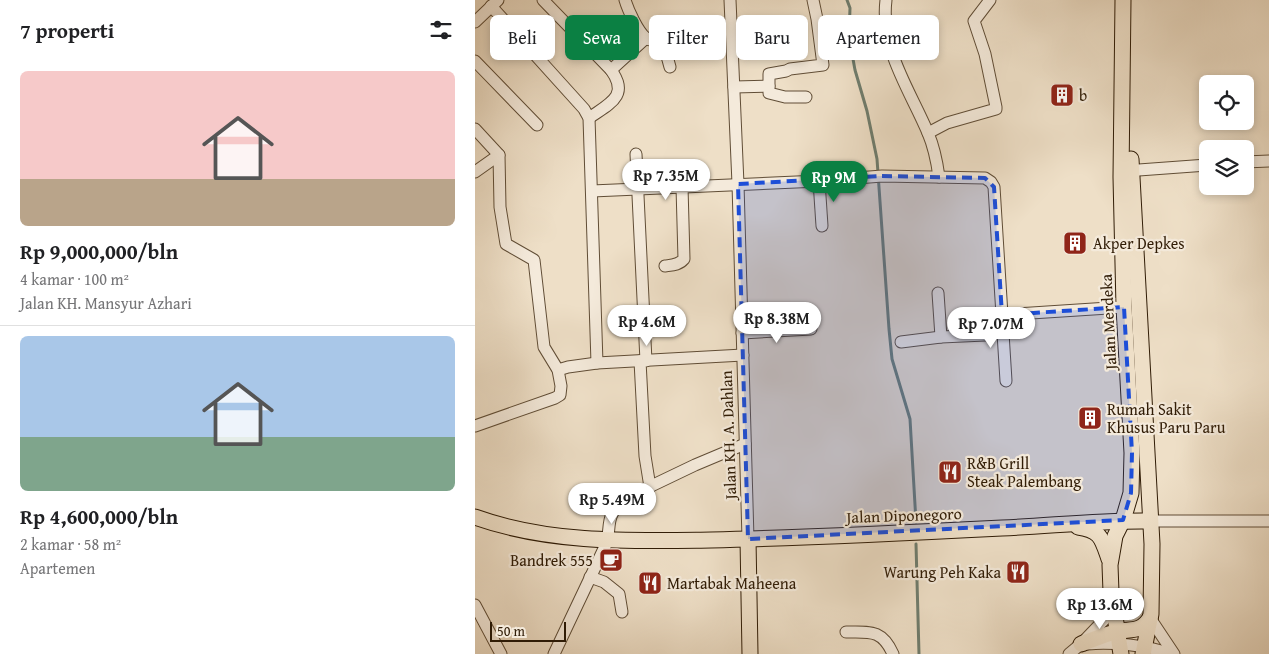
<!DOCTYPE html>
<html lang="id">
<meta charset="utf-8">
<style>
:root{--surface:#fff;--page:#f2f2f2;--text:#202124;--muted:#757577;--line:#e0e0e0;--accent:#0b8043}
body{margin:0;font-family:"Gentium Book Plus",serif;background:var(--page);color:var(--text);height:100vh;display:flex;flex-direction:column;font-size:19px;white-space:nowrap}
*{box-sizing:border-box;margin:0}
p{font-size:16px;color:var(--muted)}
.icon{flex:none;width:28px;height:28px;fill:none;stroke:currentColor;stroke-width:2;stroke-linecap:round;stroke-linejoin:round}
.map{position:relative;flex:1;overflow:hidden}
.side{display:flex;flex-direction:column;background:var(--surface);width:475px}
.side>*{flex:none}
.guide{position:absolute;left:15px;top:15px;width:475px;height:45px;display:flex;gap:10px}
.controls{position:absolute;left:724px;top:75px;display:grid;gap:10px}
.controls a{display:grid;place-items:center;width:55px;height:55px;border-radius:8px;background:var(--surface);box-shadow:0 2px 8px #0003;font-size:25px}
.scale{position:absolute;left:15px;bottom:12px;width:76px;box-sizing:border-box;padding-left:5px;border:2px solid #301c06;border-top:0;font-size:14px;line-height:18px;white-space:nowrap;color:#301c06;-webkit-text-stroke:4px #f4eadb;paint-order:stroke}
.price{position:absolute;translate:-50% -42px;padding:0 11px;border-radius:18px;background:#fff;color:#222;font-size:16px;line-height:32px;filter:drop-shadow(0 1px 2px #0008)}
.price::after{content:'';position:absolute;left:50%;top:30px;width:15px;height:11px;margin-left:-8px;background:inherit;clip-path:polygon(0 0,100% 0,50% 100%)}
.price.active{background:var(--accent);color:#fff}
ul{padding:0;list-style:none}
li{display:grid;align-content:center;gap:10px;height:265px;padding:0 20px}
li+li{border-top:1px solid var(--line)}
li span{display:grid;place-items:center;height:155px;border-radius:8px;color:#555}
li>.icon{margin-inline-start:auto}
span .icon{width:90px;height:90px;fill:#fffc;stroke-width:1}
li b{font-size:21px}
h2{display:flex;justify-content:space-between;align-items:center;height:60px;padding:0 20px;font-size:21px}
.chip{padding:0 18px;border-radius:8px;background:var(--surface);box-shadow:0 2px 8px #0003;font-size:18px;line-height:45px}
.chip.active{background:var(--accent);color:#fff}
main{display:flex;flex:1;min-height:0}
.map>svg:first-child{display:block}
</style>
<main>
<section class="side">
<h2>7 properti<svg class="icon" aria-label="filters" viewBox="0 0 24 24"><path d="M4 7h16M4 17h16"/><circle cx="9" cy="7" r="2"/><circle cx="15" cy="17" r="2"/></svg></h2>
<ul>
<li><span style="background:linear-gradient(#f6c9c9 70%,#b9a48a 0)"><svg class="icon" aria-label="home" viewBox="0 0 24 24"><path d="M3 11l9-7 9 7M6 9v11h12V9"/></svg></span><div><b>Rp 9,000,000/bln</b><p>4 kamar · 100 m²</p><p>Jalan KH. Mansyur Azhari</p></div></li>
<li><span style="background:linear-gradient(#a9c7e8 65%,#7fa58c 0)"><svg class="icon" aria-label="home" viewBox="0 0 24 24"><path d="M3 11l9-7 9 7M6 9v11h12V9"/></svg></span><div><b>Rp 4,600,000/bln</b><p>2 kamar · 58 m²</p><p>Apartemen</p></div></li>
</ul>
</section>
<div class="map">
<svg width="794" height="654" viewBox="0 0 794 654">
<rect width="100%" height="100%" fill="#eedfc7"/>
<filter id="stains"><feTurbulence type="fractalNoise" baseFrequency=".004" numOctaves="4"/><feColorMatrix values="0 0 0 0 .2 0 0 0 0 .09 0 0 0 0 .02 0 0 0 .5 -.17"/></filter>
<radialGradient id="worn" r=".72"><stop offset=".6" stop-color="#630" stop-opacity="0"/><stop offset="1" stop-color="#630" stop-opacity=".3"/></radialGradient>
<g fill="none" stroke-linecap="round" stroke-linejoin="round">
<g stroke="#6f7d6e" stroke-width="3">
<polyline points="372,0 375,8 374,37 380,70 392,111 402,159 414,329 417,359 435,419 441,522"/>
<polyline points="441,544 444,654"/>
</g>
<g stroke="#604d36" stroke-width="13">
<g id="minor">
<polyline points="68,0 136,70 171,38"/>
<path d="M150,0C153,10 163,32 171,38C174,41 179,40 182,42C190,48 193,58 195,67"/>
<polyline points="255,0 263,184 273,539"/>
<path d="M411,0C405,49 435,90 453,133C459,147 462,162 464,177"/>
<polyline points="16,6 109,109 114,118 122,363"/>
<polyline points="0,22 23,0"/>
<polyline points="0,61 62,125"/>
<polyline points="259,87 294,86"/>
<polyline points="331,97 310,97 294,93 294,74 311,71 315,69 348,65 342,19 338,0"/>
<path d="M114,118C134,104 155,96 136,70"/>
<polyline points="0,129 24,155 25,207 31,244 59,260 69,347 83,370 86,386 85,395 80,398 0,426"/>
<polyline points="453,133 472,123 521,109 521,107 510,54 499,21 515,0"/>
<polyline points="161,154 171,361"/>
<polyline points="770,162 794,161"/>
<polyline points="650,171 732,165"/>
<polyline points="0,172 24,155"/>
<polyline points="344,181 347,226"/>
<polyline points="117,191 344,181 407,176 510,178 516,182 519,187 527,315 649,307"/>
<path d="M190,266C197,265 204,265 209,259L207,187"/>
<polyline points="463,293 466,337"/>
<polyline points="527,317 531,381"/>
<polyline points="267,333 336,329"/>
<polyline points="426,342 466,337 510,335 527,322"/>
<polyline points="165,361 170,456 175,487"/>
<polyline points="83,370 93,367 122,363 268,355"/>
<polyline points="675,521 794,521"/>
<polyline points="115,577 129,582 144,594 147,612"/>
<polyline points="0,605 26,654"/>
<polyline points="675,618 699,654"/>
<path d="M371,632C395,632 407,629 418,654"/>
<path d="M613,644C636,642 673,645 695,654"/>
<path d="M79,654L133,540C134,520 134,513 149,499L220,465L270,444"/>
<polyline points="594,654 606,644 629,620 635,598"/>
</g>
</g>
<g stroke="#301c06" stroke-width="17">
<g id="major">
<polyline points="656,159 677,544 676,614 668,654"/>
<path d="M0,517C75,544 157,541 236,540C333,538 430,533 527,528C576,526 625,520 675,521"/>
<path d="M603,527C626,530 627,539 634,559"/>
<polyline points="273,539 275,654"/>
<path d="M606,644C617,640 629,635 640,632C654,628 665,634 675,618"/>
<polyline points="646,654 636,592 635,565 640,536 648,520 656,493 657,453 649,307 646,177 648,0"/>
</g>
</g>
<use href="#minor" stroke="#f4eadb" stroke-width="11"/>
<use href="#major" stroke="#eedfc7" stroke-width="15"/>
</g>
<path fill="#1d4ed8" fill-opacity="0.2" stroke="#1d4ed8" stroke-width="4" stroke-dasharray="10 6" stroke-linejoin="round" d="M407,176L510,178L519,187L527,315L649,307L657,453L656,493L648,520L273,539L263,184Z"/>
<defs>
<g id="building-square" transform="scale(1.25)"><rect x="-9" y="-9" width="18" height="18" rx="4" fill="#8f2418" stroke="#f4eadb"/><path d="M-4-6H4V6H1V3H-1V6H-4ZM-2.5-4.3h1.7v1.8h-1.7ZM.8-4.3h1.7v1.8H.8ZM-2.5-1h1.7V.8h-1.7ZM.8-1h1.7V.8H.8Z" fill="#fff"/></g>
<g id="restaurant-square" transform="scale(1.25)"><rect x="-9" y="-9" width="18" height="18" rx="4" fill="#8f2418" stroke="#f4eadb"/><path d="M-5-6h1v4h1v-4h1v4h1v-4h1v5L-1.5 .5V6h-2V.5L-5-1ZM5-6V6H3V1.5H1.5Q1.5-4 5-6Z" fill="#fff"/></g>
<g id="cafe-square" transform="scale(1.25)"><rect x="-9" y="-9" width="18" height="18" rx="4" fill="#8f2418" stroke="#f4eadb"/><path d="M-5.5-4.5H6V0H3Q3 3.5 0 3.5H-2.5Q-5.5 3.5-5.5 0ZM3-3.2v2h1.7v-2ZM-6 4.5H4V6H-6Z" fill="#fff"/></g>
</defs>
<g fill-rule="evenodd">
<use href="#building-square" x="587" y="95"/>
<use href="#building-square" x="600" y="243"/>
<use href="#building-square" x="615" y="418"/>
<use href="#restaurant-square" x="475" y="472"/>
<use href="#cafe-square" x="136" y="560"/>
<use href="#restaurant-square" x="543" y="572"/>
<use href="#restaurant-square" x="175" y="583"/>
</g>
<g text-anchor="middle" dominant-baseline="central" stroke-width="4.5" stroke-linejoin="round" paint-order="stroke">
<g font-size="16" fill="#301c06" stroke="#f4eadb" text-anchor="start">
<text x="604" y="95">b</text>
<text x="618" y="243">Akper Depkes</text>
<text x="632" y="409">Rumah Sakit<tspan x="632" dy="18">Khusus Paru Paru</tspan></text>
<text x="492" y="463">R&amp;B Grill<tspan x="492" dy="18">Steak Palembang</tspan></text>
<text x="118" y="560" text-anchor="end">Bandrek 555</text>
<text x="526" y="572" text-anchor="end">Warung Peh Kaka</text>
<text x="192" y="583">Martabak Maheena</text>
</g>
<g font-size="16" fill="#301c06" stroke="#f4eadb">
<text transform="translate(633 322) rotate(-93)">Jalan Merdeka</text>
<text transform="translate(253 435) rotate(-92)">Jalan KH. A. Dahlan</text>
<text transform="translate(429 515) rotate(-2)">Jalan Diponegoro</text>
</g>
</g>
<rect width="100%" height="100%" filter="url(#stains)"/>
<rect width="100%" height="100%" fill="url(#worn)"/>
</svg>
<div class="controls">
<a><svg class="icon" aria-label="locate" viewBox="0 0 24 24"><circle cx="12" cy="12" r="6"/><path d="M12 2v4M12 18v4M2 12h4M18 12h4"/></svg></a>
<a><svg class="icon" aria-label="layers" viewBox="0 0 24 24"><path d="M12 4l9 5-9 5-9-5zM3 14l9 5 9-5"/></svg></a>
</div>
<div class="scale">50 m</div>
<b class="price" style="left:191px;top:201px">Rp 7.35M</b>
<b class="price active" style="left:359px;top:203px">Rp 9M</b>
<b class="price" style="left:302px;top:344px">Rp 8.38M</b>
<b class="price" style="left:172px;top:347px">Rp 4.6M</b>
<b class="price" style="left:516px;top:349px">Rp 7.07M</b>
<b class="price" style="left:137px;top:525px">Rp 5.49M</b>
<b class="price" style="left:625px;top:630px">Rp 13.6M</b>
<div class="guide">
<a class="chip">Beli</a>
<a class="chip active">Sewa</a>
<a class="chip">Filter</a>
<a class="chip">Baru</a>
<a class="chip">Apartemen</a>
</div>
</div>
</main>
